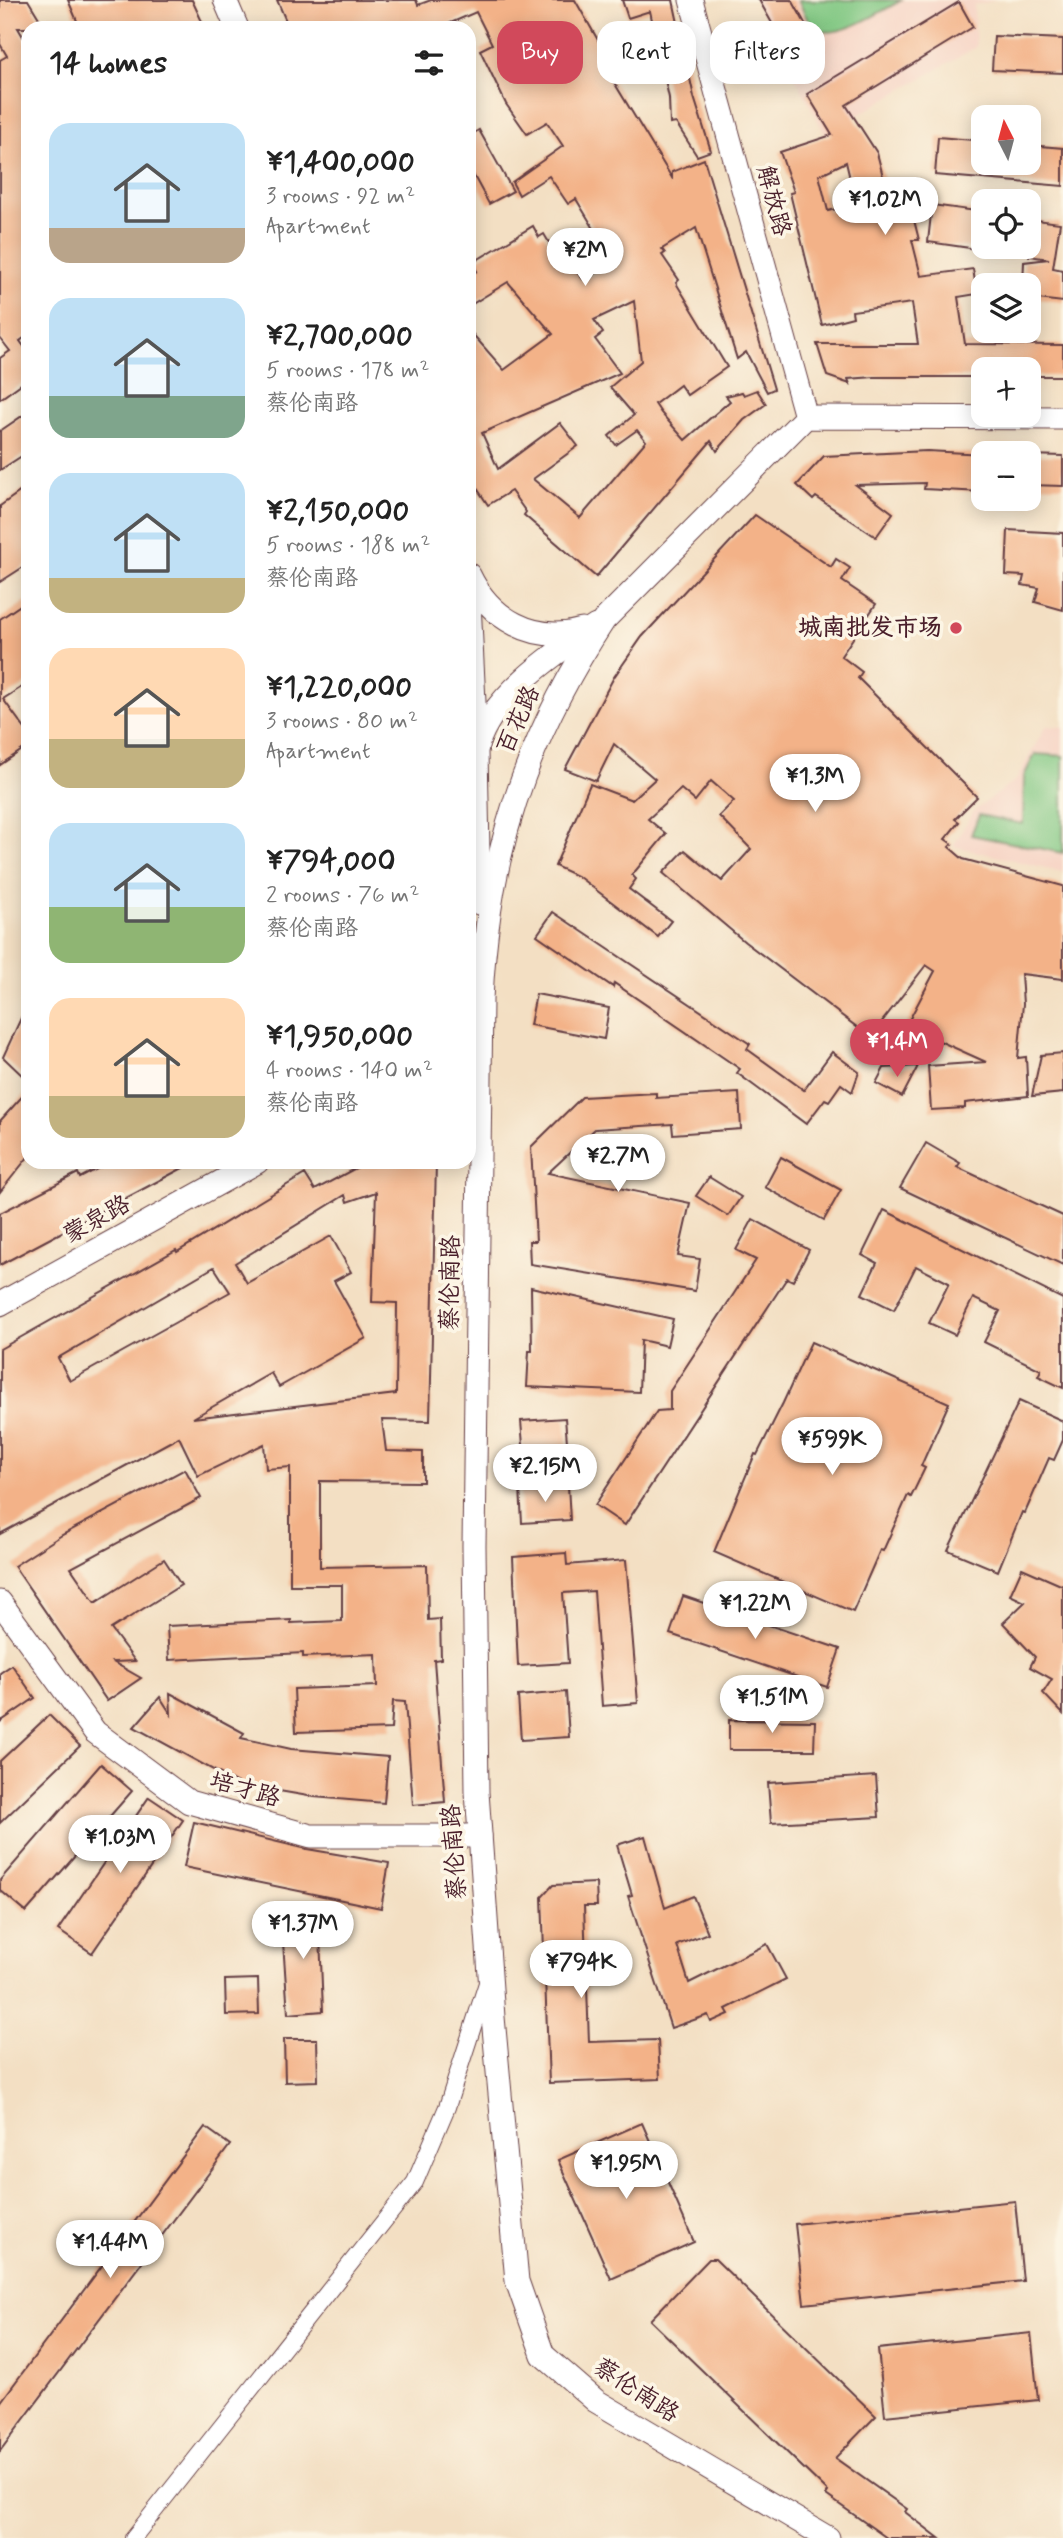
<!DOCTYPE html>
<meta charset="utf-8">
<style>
:root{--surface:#fff;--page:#f2f2f2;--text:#222;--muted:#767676;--accent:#d1495b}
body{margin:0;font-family:Mynerve,"LXGW WenKai TC",sans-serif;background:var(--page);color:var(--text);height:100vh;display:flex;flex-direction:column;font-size:26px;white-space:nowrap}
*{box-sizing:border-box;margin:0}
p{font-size:23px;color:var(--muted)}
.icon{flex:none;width:38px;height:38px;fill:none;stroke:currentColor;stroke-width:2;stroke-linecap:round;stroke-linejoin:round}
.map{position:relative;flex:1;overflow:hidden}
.details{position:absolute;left:21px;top:21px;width:455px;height:1148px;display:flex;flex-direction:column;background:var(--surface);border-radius:21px;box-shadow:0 4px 18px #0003}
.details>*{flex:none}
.banner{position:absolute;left:497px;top:21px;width:460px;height:63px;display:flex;gap:14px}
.needle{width:46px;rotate:354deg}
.fabs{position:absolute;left:971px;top:105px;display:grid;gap:14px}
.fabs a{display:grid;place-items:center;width:70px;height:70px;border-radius:14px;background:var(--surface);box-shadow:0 4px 18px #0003;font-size:35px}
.price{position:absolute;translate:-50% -60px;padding:0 16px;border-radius:24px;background:#fff;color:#222;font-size:23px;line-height:46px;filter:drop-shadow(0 2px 4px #0008)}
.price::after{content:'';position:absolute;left:50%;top:42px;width:21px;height:16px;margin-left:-10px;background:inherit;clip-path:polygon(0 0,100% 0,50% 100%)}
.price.current{background:var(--accent);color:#fff}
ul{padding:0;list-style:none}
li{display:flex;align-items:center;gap:21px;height:175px;padding:0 28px}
li span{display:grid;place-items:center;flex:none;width:196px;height:140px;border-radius:21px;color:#555}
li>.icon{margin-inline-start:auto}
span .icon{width:84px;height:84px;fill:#fffc;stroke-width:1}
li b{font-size:30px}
h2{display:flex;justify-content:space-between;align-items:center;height:84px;padding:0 28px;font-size:30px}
.tag{padding:0 24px;border-radius:21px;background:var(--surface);box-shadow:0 4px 18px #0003;font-size:24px;line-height:63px}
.tag.current{background:var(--accent);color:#fff}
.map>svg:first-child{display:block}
</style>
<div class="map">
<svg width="1063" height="2538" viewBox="0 0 1063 2538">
<rect width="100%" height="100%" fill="#fcf5e5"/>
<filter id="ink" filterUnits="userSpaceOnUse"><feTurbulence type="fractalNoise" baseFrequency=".0143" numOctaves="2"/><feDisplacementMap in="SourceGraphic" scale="14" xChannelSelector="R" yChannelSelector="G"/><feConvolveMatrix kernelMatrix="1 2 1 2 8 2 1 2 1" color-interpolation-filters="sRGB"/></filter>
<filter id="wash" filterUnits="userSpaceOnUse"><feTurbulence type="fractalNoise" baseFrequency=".00686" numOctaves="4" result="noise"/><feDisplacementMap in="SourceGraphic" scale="28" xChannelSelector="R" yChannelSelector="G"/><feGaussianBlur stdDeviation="1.57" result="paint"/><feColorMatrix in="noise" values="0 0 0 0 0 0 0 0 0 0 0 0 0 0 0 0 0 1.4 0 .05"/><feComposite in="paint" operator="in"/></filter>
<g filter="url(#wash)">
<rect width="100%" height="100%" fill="#f3dfc3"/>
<g fill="#f6d2c3">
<polygon points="755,0 997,0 974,5 976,47 825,134"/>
<polygon points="1046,726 1063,727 1063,872 953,846 974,811 1016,780"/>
</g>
<g fill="#80c782" stroke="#657356" stroke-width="2">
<path d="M798,0H902C882,10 830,47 811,25C806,18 802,8 798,0Z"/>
<polygon points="1035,754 1063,756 1063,853 971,835 979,815 1023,824 1024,776"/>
</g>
<g id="blocks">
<g fill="#f3b288" fill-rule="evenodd">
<polygon points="0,0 28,0 45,28 18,28 28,45 28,335 20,341 28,352 28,379 0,399 0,358 10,351 0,338 0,60 7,56 0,44"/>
<polygon points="68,0 192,0 205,28 80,28"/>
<path d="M277,0H416L418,5L431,0H575L618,75L612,79L672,178V172L704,159L774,389L767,392L746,352L737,359L696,228L662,249L665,253L662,255L679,280L676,283L727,367L687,395L680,385L655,404L661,413L685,440L730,401L726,396L742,392L744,395L757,390L766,404L744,420L717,451L711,441L596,577L524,515L526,512L511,491L488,505L469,476V330L504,370L553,334L508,282L469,306V275L477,271L472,263L533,226L539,237L544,234L563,266L568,262L583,279L614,264L598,231L596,232L576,199L568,204L549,176L519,195L512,182L563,146L547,122L527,134L506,104L480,50L492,44L476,12L439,28H289ZM634,301L641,361L610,387L634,415L609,436L616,445L637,430L646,441L580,518L533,479L578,446L560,423L498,469L482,433L620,373L595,339L603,333L594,320Z"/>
<polygon points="622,0 673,0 694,97 711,151 697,156 676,123 670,124 669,98 650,11 628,18"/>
<polygon points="759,0 792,0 821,52 796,66"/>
<path d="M959,2L973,27L846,105L877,153L888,196L907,192L919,240H912L921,276L973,269L977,294L958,297L965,344L1063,345V376H1029V369H984V377H875L848,379L850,384L827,376L817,344H918L912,303L852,311L853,317L822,325L790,193L794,192L780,152L832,135L807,94ZM846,162L856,204L828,211L819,175Z"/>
<polygon points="994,36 1063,39 1063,73 992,70"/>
<polygon points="479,130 513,191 489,204 469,167 469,136"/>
<polygon points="938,137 984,141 984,163 1029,163 1029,145 1063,148 1063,186 935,175"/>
<polygon points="932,205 984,212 984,250 928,242"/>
<polygon points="1029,219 1060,223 1053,268 1063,270 1063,302 1029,298 1029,285 1023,285 1024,262 1049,259 1029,256"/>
<polygon points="28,412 28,452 0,470 0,431"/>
<polygon points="927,451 984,454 982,492 924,489 925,483 856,485 893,513 876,537 816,497 813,500 797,485 824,456"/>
<polygon points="1029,455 1063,456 1063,486 1029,485"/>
<polygon points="28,486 28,564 0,582 0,506"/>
<polygon points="755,515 831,567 836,559 850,568 842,581 876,604 841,656 862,672 858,678 977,797 955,819 959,822 945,839 952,844 949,847 963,859 1063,886 1063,979 1021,974 1023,1004 1018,1058 1026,1057 1028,1096 965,1103 965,1108 931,1110 928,1066 986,1062 906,1026 935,971 926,965 870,1037 745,942 663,873 685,850 722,881 751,849 719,816 734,801 711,781 695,801 681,789 648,819 666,834 632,875 636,879 629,889 671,921 658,937 579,877 555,866 590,784 632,800 655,779 614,744 596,781 565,769 614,677 642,637"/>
<polygon points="1008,530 1063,533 1063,610 1035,602 1039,588 1022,585 1024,576 1006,575"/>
<polygon points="28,600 28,683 3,699 28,733 28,746 0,765 0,619"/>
<polygon points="553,912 750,1044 747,1049 804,1090 832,1052 859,1072 852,1092 841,1084 829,1101 825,1099 806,1124 737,1073 740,1069 614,983 613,987 537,935"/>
<polygon points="536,994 609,1008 604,1039 530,1025"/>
<polygon points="28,1003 28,1081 3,1057"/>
<polygon points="1063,1053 1063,1093 1032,1096 1041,1055"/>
<polygon points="918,1066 902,1097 876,1083 884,1068"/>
<polygon points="28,1090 28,1157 0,1192 0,1121"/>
<polygon points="656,1093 656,1098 739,1093 741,1129 673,1134 672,1124 595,1129 548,1173 690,1203 678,1256 700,1259 695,1291 530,1264 529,1241 536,1241 531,1147 582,1097"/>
<polygon points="926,1143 960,1163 957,1167 1063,1216 1063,1265 900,1188"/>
<polygon points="781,1157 841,1190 824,1220 765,1187"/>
<polygon points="110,1162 194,1162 0,1265 0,1213 78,1173 80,1178"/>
<path d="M367,1162H436L430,1421L382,1420L386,1451L423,1452V1482L320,1481V1567L427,1565L428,1620L440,1619L441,1659L434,1660L445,1802L413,1805L405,1702L393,1701L391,1729L296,1732L294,1689L377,1686L376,1654L303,1657V1653L169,1660L167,1626L291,1620V1623L342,1621V1585H290V1467L266,1469L264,1444L198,1476L179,1437L0,1534V1349L176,1250L177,1252L305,1174L315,1190ZM376,1192L372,1302L397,1303L396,1394L193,1418L271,1373L279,1387L366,1338L334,1281L351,1272L331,1236L247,1283L235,1263L345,1195L347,1202ZM214,1267L230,1292L70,1381L58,1358Z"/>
<polygon points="709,1177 741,1197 728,1216 696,1196"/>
<polygon points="884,1210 1063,1299 1063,1388 1038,1376 1041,1370 984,1342 1000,1311 973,1298 955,1335 929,1323 949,1283 916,1266 894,1310 862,1294 877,1263 862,1255"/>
<polygon points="753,1219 809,1250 793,1281 787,1278 625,1525 595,1505 657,1411 670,1410 670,1391 756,1260 736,1250"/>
<polygon points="531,1287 673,1319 667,1346 641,1340 639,1392 527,1387 529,1351 532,1351"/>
<polygon points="811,1342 949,1403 921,1466 925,1468 911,1497 908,1495 883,1551 880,1550 853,1612 714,1552 755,1454 757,1455 783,1403"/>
<polygon points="1019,1401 1063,1421 1063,1440 1054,1460 1049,1458 1025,1513 1022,1512 998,1571 948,1550"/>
<polygon points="565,1418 568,1454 524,1457 521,1421"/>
<polygon points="185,1469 201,1498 71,1568 95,1603 164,1559 181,1585 111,1629 135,1661 113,1662 141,1678 107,1701 14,1566 62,1535"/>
<polygon points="568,1485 570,1520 522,1523 520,1488"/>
<polygon points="566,1553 567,1565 626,1560 638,1703 602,1706 594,1591 563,1593 568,1663 518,1666 513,1557"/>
<polygon points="1022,1568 1063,1586 1063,1714 1043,1693 1052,1679 1030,1667 1035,1657 1003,1623 1025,1602 1010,1595"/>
<polygon points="683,1596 840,1649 827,1687 670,1634"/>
<polygon points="12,1665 35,1698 0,1722 0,1673"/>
<polygon points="566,1692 569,1737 521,1740 518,1696"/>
<polygon points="170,1693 244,1733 241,1738 291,1749 388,1757 384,1803 314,1797 239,1784 134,1727 160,1697 171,1714"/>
<polygon points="49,1715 80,1746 0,1823 0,1761"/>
<polygon points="729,1720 815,1721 814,1750 729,1750"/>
<polygon points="101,1764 132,1791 26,1912 0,1890 0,1880"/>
<polygon points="876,1776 879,1817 771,1823 768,1783"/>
<polygon points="149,1797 183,1820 92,1953 58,1930"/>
<polygon points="194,1822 307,1849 389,1863 381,1908 184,1867"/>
<polygon points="645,1836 665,1908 693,1896 708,1933 677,1945 689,1983 767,1944 786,1979 726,2009 729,2014 711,2022 708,2015 671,2028 628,1896 632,1895 617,1845"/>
<polygon points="596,1883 597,1906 584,1906 589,2042 658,2040 660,2079 549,2083 542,1897 553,1885"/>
<polygon points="319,1910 323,2011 288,2014 281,1913"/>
<polygon points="258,1979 259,2014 226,2015 225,1980"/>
<polygon points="284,2039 317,2039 318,2081 285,2082"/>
<polygon points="642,2123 694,2242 611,2279 558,2160"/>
<polygon points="205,2127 230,2145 0,2451 0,2403"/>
<polygon points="1015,2201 1023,2281 804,2304 795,2224"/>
<polygon points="709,2259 715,2259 876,2416 835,2458 907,2509 905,2512 939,2538 887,2538 826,2495 828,2492 650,2320"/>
<polygon points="1031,2333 1038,2400 885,2416 878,2349"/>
</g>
</g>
</g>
<g filter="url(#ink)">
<use href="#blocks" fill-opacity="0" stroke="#633c42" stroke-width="2"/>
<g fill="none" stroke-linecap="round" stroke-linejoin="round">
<g stroke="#633c42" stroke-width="18">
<polyline id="street" points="133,2538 415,2182 447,2107 487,1983"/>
</g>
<g stroke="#633c42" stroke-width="25">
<g id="secondary">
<polyline points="225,0 237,28"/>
<polyline points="691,0 806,417"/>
<path d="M469,575C490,619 534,644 582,630"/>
<polyline points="469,602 476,742"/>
<path d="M479,903L476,751C486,700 554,653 596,626"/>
<polyline points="0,1304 257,1162"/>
<polyline points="0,1602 95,1732 189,1802 311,1836 480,1836"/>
<path d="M828,2538L596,2401L543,2355L517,2281L493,2017L477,1792L474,1546L481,1000C487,857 525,740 604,620L806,417L1063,418"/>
</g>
</g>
<use href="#street" stroke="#fff" stroke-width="16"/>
<use href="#secondary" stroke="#fff" stroke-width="23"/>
</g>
</g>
<circle fill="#d1495b" stroke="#fcf5e5" stroke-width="2.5" cx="956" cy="628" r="7"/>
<g text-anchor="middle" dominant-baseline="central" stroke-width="7" stroke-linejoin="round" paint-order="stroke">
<g font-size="24" fill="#4a1f2b" stroke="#fcf5e5">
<text transform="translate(773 201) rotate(75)">解放路</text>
<text transform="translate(519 720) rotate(-66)">百花路</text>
<text transform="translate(97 1220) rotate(-29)">蒙泉路</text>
<text transform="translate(451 1283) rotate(-89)">蔡伦南路</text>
<text transform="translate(245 1790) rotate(16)">培才路</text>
<text transform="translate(455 1852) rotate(-94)">蔡伦南路</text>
<text transform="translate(636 2391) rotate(33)">蔡伦南路</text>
</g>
<g font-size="24" font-weight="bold" fill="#4a1f2b" stroke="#fcf5e5" text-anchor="end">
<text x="942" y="628">城南批发市场</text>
</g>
</g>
</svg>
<div class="fabs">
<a><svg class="needle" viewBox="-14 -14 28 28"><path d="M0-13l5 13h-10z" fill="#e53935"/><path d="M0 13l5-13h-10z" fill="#767676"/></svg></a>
<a><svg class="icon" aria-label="locate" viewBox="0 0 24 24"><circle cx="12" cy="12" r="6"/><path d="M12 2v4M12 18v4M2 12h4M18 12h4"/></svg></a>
<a><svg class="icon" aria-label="layers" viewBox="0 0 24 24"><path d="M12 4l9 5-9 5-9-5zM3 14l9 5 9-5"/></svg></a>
<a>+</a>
<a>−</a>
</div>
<b class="price" style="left:885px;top:237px">¥1.02M</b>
<b class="price" style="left:585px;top:288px">¥2M</b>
<b class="price" style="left:815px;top:814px">¥1.3M</b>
<b class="price current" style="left:897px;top:1079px">¥1.4M</b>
<b class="price" style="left:618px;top:1194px">¥2.7M</b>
<b class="price" style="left:832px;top:1477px">¥599K</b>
<b class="price" style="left:545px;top:1504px">¥2.15M</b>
<b class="price" style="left:755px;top:1641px">¥1.22M</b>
<b class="price" style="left:772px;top:1735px">¥1.51M</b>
<b class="price" style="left:120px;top:1875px">¥1.03M</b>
<b class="price" style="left:303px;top:1961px">¥1.37M</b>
<b class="price" style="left:581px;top:2000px">¥794K</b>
<b class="price" style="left:626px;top:2201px">¥1.95M</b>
<b class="price" style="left:110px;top:2280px">¥1.44M</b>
<div class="banner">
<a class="tag current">Buy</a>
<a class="tag">Rent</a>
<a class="tag">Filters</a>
</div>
<section class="details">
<h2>14 homes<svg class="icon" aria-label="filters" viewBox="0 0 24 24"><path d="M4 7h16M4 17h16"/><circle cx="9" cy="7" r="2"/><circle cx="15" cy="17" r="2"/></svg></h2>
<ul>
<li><span style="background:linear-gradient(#bfe0f5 75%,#b9a48a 0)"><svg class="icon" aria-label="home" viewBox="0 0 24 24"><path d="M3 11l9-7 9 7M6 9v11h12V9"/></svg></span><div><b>¥1,400,000</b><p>3 rooms · 92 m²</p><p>Apartment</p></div></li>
<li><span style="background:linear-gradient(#bfe0f5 70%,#7fa58c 0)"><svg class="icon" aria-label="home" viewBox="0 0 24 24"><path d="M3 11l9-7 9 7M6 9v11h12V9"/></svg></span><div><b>¥2,700,000</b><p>5 rooms · 178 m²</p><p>蔡伦南路</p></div></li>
<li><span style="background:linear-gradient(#bfe0f5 75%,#c2b280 0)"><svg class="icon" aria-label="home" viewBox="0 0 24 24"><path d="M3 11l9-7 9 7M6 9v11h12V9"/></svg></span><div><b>¥2,150,000</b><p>5 rooms · 188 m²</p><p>蔡伦南路</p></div></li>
<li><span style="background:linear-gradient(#ffd9b3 65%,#c2b280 0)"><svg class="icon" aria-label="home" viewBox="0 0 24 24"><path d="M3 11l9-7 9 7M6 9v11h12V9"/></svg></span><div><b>¥1,220,000</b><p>3 rooms · 80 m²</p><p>Apartment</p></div></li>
<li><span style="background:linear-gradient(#bfe0f5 60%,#8fb573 0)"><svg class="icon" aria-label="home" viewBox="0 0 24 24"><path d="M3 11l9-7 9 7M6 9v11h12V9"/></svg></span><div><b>¥794,000</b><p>2 rooms · 76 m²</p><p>蔡伦南路</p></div></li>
<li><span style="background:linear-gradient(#ffd9b3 70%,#c2b280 0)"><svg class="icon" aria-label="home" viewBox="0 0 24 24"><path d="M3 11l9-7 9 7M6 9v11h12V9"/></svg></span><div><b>¥1,950,000</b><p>4 rooms · 140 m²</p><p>蔡伦南路</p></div></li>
</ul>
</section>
</div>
